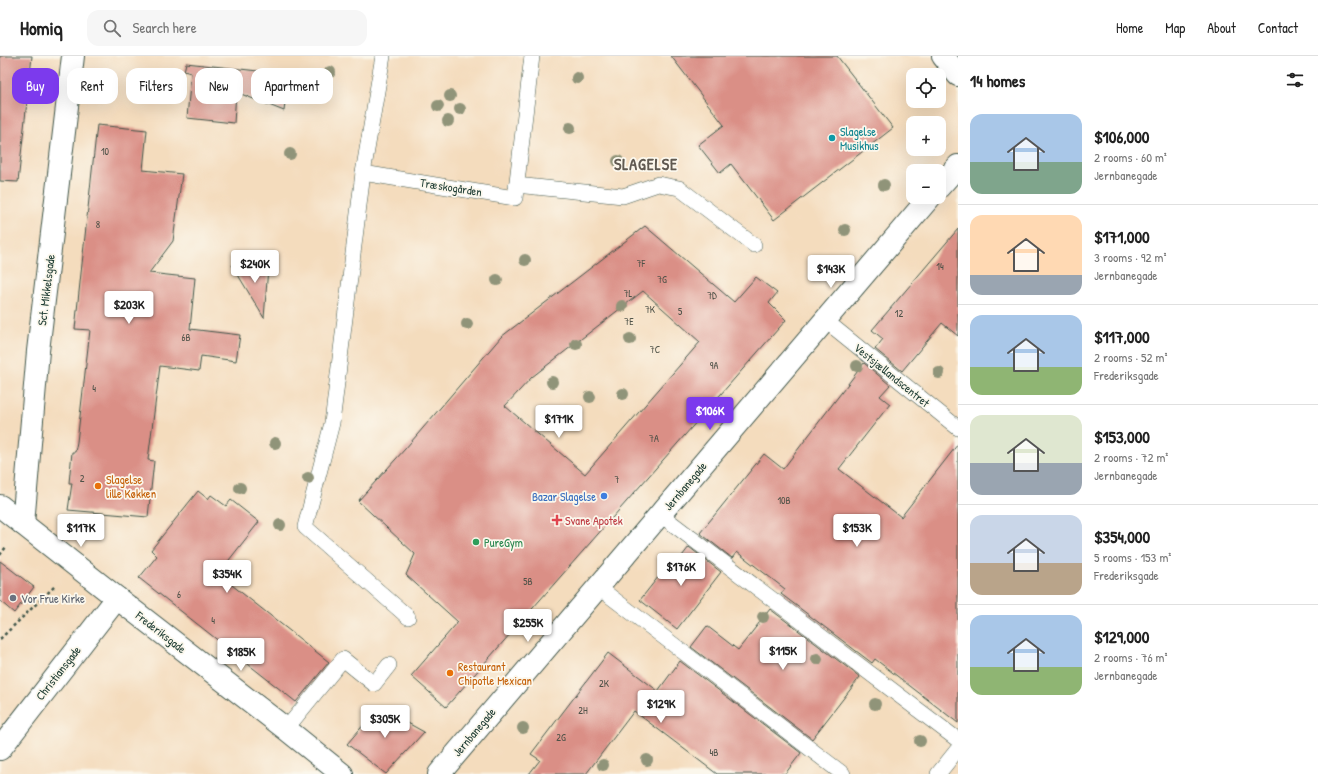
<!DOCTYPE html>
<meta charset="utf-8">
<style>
:root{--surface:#fff;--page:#f6f6f6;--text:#222;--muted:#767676;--line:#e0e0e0;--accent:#7c3aed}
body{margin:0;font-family:"Patrick Hand",sans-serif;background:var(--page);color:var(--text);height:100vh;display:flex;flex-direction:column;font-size:15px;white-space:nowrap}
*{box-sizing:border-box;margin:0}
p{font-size:13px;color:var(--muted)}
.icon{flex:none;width:22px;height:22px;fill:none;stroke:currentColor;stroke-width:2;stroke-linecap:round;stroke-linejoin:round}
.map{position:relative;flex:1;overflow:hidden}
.side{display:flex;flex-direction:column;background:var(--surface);width:360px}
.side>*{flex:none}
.guide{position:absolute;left:12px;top:12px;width:380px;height:36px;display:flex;gap:8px}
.tools{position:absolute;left:906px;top:12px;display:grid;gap:8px}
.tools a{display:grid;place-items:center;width:40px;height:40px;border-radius:8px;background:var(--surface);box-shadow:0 4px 16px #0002;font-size:20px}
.price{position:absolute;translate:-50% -34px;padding:0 9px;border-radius:4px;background:#fff;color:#222;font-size:13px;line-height:26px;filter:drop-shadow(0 1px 2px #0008)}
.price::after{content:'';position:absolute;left:50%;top:24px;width:12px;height:9px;margin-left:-6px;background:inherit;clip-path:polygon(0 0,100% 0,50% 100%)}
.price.current{background:var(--accent);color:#fff}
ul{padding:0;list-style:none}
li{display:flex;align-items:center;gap:12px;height:100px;padding:0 12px}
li+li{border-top:1px solid var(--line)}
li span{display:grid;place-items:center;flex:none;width:112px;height:80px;border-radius:12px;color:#555}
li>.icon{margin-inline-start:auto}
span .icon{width:48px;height:48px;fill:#fffc;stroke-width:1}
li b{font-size:17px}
h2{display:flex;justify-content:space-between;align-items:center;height:48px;padding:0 12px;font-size:17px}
.pill{padding:0 14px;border-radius:12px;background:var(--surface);box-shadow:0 4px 16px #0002;font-size:14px;line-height:36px}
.pill.current{background:var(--accent);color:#fff}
header{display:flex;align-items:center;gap:24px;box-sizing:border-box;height:56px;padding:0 20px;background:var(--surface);border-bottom:1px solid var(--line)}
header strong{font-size:19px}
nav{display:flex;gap:22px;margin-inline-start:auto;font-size:14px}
.search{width:280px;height:36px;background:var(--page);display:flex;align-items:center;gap:10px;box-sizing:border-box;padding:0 14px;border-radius:12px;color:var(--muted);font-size:15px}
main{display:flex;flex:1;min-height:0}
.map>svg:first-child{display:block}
</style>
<header>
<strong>Homiq</strong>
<div class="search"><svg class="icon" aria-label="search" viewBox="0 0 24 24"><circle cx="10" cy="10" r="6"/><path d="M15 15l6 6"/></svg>Search here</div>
<nav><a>Home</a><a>Map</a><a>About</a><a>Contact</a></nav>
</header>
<main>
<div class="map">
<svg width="958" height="718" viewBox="0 0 958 718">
<rect width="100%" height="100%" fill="#fbf7ec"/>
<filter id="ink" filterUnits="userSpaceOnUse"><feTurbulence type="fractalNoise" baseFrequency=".025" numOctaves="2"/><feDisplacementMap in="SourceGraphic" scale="8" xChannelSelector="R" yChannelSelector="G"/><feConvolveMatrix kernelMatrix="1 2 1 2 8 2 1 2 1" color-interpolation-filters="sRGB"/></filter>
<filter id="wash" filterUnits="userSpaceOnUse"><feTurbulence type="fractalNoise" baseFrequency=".012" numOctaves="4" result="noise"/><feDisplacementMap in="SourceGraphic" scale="16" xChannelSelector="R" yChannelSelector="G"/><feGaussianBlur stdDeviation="0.9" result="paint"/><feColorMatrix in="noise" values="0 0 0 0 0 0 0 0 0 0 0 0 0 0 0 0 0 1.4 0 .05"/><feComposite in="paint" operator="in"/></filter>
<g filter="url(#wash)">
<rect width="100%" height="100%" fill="#f4dcbd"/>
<g id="blocks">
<g fill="#da8f86" fill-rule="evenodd">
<polygon points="0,0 32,0 18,126 0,125"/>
<polygon points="671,0 837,0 893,72 774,164 731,108 720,117 698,89 724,69"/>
<polygon points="186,7 258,15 287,30 284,55 236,36 234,67 187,62 191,17 184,15"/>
<polygon points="97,69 147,74 143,114 182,118 173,185 149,217 195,222 190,273 240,279 236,305 201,300 199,315 160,310 148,404 154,405 148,461 68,454 72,427 69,427 72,396 75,396 77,386 90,274 75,273"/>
<path d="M645,170L734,246L756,221L777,237L769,247L786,264L446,651L411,620L458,566L406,519L415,498L358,445L405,393L501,281ZM643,235L700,286L585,418L505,350L532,321Z"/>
<polygon points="958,173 958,280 942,267 902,315 875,293 883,283 872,274"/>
<polygon points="232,209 268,212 264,262"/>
<polygon points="864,307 890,329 880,340 890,348 839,413 901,461 958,388 958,667 875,603 872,607 781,538 785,533 737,496 732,502 700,477 764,398 783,413"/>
<polygon points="198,435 208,443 211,439 226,450 231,444 259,466 218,518 329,606 296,646 139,522 157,500 151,494"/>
<polygon points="689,491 721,516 677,573 640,544 674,501 679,504"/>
<polygon points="0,505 34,531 14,557 0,545"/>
<polygon points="770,553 860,621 812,683 691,591 707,570 738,594"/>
<polygon points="608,597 658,635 680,605 801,697 785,718 717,718 634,655 586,718 529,718 540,704 531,698"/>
<polygon points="379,651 424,676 386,718 347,688"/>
</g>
</g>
</g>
<g filter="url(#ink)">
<use href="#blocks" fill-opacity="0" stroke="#3f5549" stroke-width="1"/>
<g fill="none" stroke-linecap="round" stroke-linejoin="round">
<g stroke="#3f5549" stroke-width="16">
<g id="service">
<polyline points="383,0 363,117 515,142 532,0"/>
<polyline points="363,117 332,367 305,471 408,561"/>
<polyline points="516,129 623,140 658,128 679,132 754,189"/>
<polyline points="826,265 958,372"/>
<polyline points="661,459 958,684"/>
<polyline points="598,531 843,718"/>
<polyline points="286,673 343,603 374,628 389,609"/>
<polyline points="938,718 958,693"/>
</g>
</g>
<g stroke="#3f5549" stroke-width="24">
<g id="minor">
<polyline points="0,450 117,542"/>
<polyline points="23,468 38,295 73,0"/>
</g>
</g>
<g stroke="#3f5549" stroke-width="24">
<g id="tertiary">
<polyline points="943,0 958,19"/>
<polyline points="939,131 958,110"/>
<polyline points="0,693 117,542 286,673 342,718"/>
<polyline points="439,718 930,141"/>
</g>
</g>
<g stroke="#3f5549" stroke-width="2.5" stroke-dasharray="3 3" stroke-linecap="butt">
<polyline points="0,499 6,491"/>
<polyline points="0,583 55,530"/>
</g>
<use href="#service" stroke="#fff" stroke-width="15"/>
<use href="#minor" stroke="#fff" stroke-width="22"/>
<use href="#tertiary" stroke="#fff" stroke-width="22"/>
</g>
<g fill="#909479">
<circle cx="330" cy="16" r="6"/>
<circle cx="577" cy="22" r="6"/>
<circle cx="450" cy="40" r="6"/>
<circle cx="438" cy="50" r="6"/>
<circle cx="460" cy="53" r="6"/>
<circle cx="448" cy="65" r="6"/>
<circle cx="570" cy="72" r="6"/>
<circle cx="290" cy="98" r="6"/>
<circle cx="618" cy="105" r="6"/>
<circle cx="884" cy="129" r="6"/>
<circle cx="845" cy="174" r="6"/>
<circle cx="525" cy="204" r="6"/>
<circle cx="497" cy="224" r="6"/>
<circle cx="622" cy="250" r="6"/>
<circle cx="467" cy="268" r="6"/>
<circle cx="630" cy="283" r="6"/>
<circle cx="576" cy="288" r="6"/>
<circle cx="857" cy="310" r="6"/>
<circle cx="939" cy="317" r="6"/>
<circle cx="552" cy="326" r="6"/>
<circle cx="623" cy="338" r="6"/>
<circle cx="590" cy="341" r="6"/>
<circle cx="275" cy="387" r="6"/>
<circle cx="308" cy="422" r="6"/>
<circle cx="240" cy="432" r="6"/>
<circle cx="280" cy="469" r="6"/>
<circle cx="763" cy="561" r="6"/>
<circle cx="817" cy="603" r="6"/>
<circle cx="875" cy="648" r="6"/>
<circle cx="523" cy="672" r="6"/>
<circle cx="920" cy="685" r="6"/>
<circle cx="647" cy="704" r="6"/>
<circle cx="603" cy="709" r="6"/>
</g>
</g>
<circle fill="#0f9aa8" stroke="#fbf7ec" stroke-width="1.5" cx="832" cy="82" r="4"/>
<g fill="#e8710a" stroke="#fbf7ec" stroke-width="1.5">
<circle cx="98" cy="430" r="4"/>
<circle cx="450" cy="617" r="4"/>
</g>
<circle fill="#3f7fe0" stroke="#fbf7ec" stroke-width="1.5" cx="604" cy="440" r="4"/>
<path fill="#e0444e" stroke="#fbf7ec" stroke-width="1.5" d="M555 458h4v4h4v4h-4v4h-4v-4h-4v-4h4z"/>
<circle fill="#2e9e5b" stroke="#fbf7ec" stroke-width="1.5" cx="476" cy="486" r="4"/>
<circle fill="#6b7280" stroke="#fbf7ec" stroke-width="1.5" cx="13" cy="542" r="4"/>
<g text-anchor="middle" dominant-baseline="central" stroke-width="3.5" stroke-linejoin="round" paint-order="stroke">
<g font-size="10" fill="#4e5248">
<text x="105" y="95">10</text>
<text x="98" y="168">8</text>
<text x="641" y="207">7F</text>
<text x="940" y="210">14</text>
<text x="662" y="223">7G</text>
<text x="628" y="237">7L</text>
<text x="712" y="239">7D</text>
<text x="650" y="253">7K</text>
<text x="680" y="255">5</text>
<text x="899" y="257">12</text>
<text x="629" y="265">7E</text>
<text x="186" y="281">6B</text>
<text x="655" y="293">7C</text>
<text x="714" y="309">9A</text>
<text x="94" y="332">4</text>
<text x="654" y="382">7A</text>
<text x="82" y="422">2</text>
<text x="617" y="423">7</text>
<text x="784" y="444">10B</text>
<text x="528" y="525">5B</text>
<text x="179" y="538">6</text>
<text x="213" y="564">4</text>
<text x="604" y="627">2K</text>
<text x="583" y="654">2H</text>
<text x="561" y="681">2G</text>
<text x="714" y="696">4B</text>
</g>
<g font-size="12" fill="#0d838f" stroke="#fbf7ec" text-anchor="start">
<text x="840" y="75">Slagelse<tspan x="840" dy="14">Musikhus</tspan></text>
</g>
<g font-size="12" fill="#1f3d34" stroke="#fbf7ec">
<text transform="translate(451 131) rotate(9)">Træskogården</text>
<text transform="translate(46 234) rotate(-83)">Sct. Mikkelsgade</text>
<text transform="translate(892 319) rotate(39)">Vestsjællandscentret</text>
<text transform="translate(685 430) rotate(-50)">Jernbanegade</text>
<text transform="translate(161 576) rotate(38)">Frederiksgade</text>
<text transform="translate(58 617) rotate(-52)">Christiansgade</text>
<text transform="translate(474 676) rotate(-50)">Jernbanegade</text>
</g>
<g font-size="12" fill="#c56008" stroke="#fbf7ec" text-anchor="start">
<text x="106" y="423">Slagelse<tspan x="106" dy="14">lille Køkken</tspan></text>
<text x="458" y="610">Restaurant<tspan x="458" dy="14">Chipotle Mexican</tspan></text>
</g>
<g font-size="12" fill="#366cbe" stroke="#fbf7ec" text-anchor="end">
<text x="596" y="440">Bazar Slagelse</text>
</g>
<g font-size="12" fill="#be3a42" stroke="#fbf7ec" text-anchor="start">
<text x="565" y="464">Svane Apotek</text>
</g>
<g font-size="12" fill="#27864d" stroke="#fbf7ec" text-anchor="start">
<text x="484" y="486">PureGym</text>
</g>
<g font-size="12" fill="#5b616d" stroke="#fbf7ec" text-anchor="start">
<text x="21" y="542">Vor Frue Kirke</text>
</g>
<g font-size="16" font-weight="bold" letter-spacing="1" fill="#605a51" stroke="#fbf7ec">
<text x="646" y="108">SLAGELSE</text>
</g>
</g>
</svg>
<div class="tools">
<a><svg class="icon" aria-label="locate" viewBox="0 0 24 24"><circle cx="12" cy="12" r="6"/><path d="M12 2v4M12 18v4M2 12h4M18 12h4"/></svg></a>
<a>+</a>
<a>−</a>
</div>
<b class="price" style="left:255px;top:228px">$240K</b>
<b class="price" style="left:831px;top:233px">$143K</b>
<b class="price" style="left:129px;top:269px">$203K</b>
<b class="price current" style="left:710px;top:375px">$106K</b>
<b class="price" style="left:559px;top:383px">$171K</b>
<b class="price" style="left:81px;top:492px">$117K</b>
<b class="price" style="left:857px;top:492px">$153K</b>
<b class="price" style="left:681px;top:531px">$176K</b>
<b class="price" style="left:227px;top:538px">$354K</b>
<b class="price" style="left:528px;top:587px">$255K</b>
<b class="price" style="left:783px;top:615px">$115K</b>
<b class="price" style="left:241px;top:616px">$185K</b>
<b class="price" style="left:661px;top:668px">$129K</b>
<b class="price" style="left:385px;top:683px">$305K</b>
<div class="guide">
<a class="pill current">Buy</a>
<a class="pill">Rent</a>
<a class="pill">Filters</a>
<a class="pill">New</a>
<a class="pill">Apartment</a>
</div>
</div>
<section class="side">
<h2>14 homes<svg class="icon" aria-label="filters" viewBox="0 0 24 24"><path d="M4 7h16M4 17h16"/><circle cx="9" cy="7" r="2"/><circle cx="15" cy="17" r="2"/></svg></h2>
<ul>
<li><span style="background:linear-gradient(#a9c7e8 60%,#7fa58c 0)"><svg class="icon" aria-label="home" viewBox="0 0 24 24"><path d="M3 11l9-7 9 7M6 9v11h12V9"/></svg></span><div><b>$106,000</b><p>2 rooms · 60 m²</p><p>Jernbanegade</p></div></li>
<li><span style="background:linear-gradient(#ffd9b3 75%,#9aa5b1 0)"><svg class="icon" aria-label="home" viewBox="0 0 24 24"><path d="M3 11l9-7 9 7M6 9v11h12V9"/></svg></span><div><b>$171,000</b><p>3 rooms · 92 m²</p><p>Jernbanegade</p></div></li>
<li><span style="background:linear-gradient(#a9c7e8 65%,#8fb573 0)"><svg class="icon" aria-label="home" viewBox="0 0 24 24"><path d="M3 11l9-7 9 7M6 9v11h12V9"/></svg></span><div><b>$117,000</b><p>2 rooms · 52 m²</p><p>Frederiksgade</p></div></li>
<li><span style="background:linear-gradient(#dfe7d0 60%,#9aa5b1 0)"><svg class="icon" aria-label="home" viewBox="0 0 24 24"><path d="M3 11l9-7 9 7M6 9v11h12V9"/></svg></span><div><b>$153,000</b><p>2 rooms · 72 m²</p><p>Jernbanegade</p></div></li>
<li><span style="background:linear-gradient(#c9d6e8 60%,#b9a48a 0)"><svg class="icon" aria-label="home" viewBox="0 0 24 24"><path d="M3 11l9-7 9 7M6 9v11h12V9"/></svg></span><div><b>$354,000</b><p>5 rooms · 153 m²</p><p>Frederiksgade</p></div></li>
<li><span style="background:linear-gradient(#a9c7e8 65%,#8fb573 0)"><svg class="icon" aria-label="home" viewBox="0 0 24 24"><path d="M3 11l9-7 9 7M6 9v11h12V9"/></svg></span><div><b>$129,000</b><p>2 rooms · 76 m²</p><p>Jernbanegade</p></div></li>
</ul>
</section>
</main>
